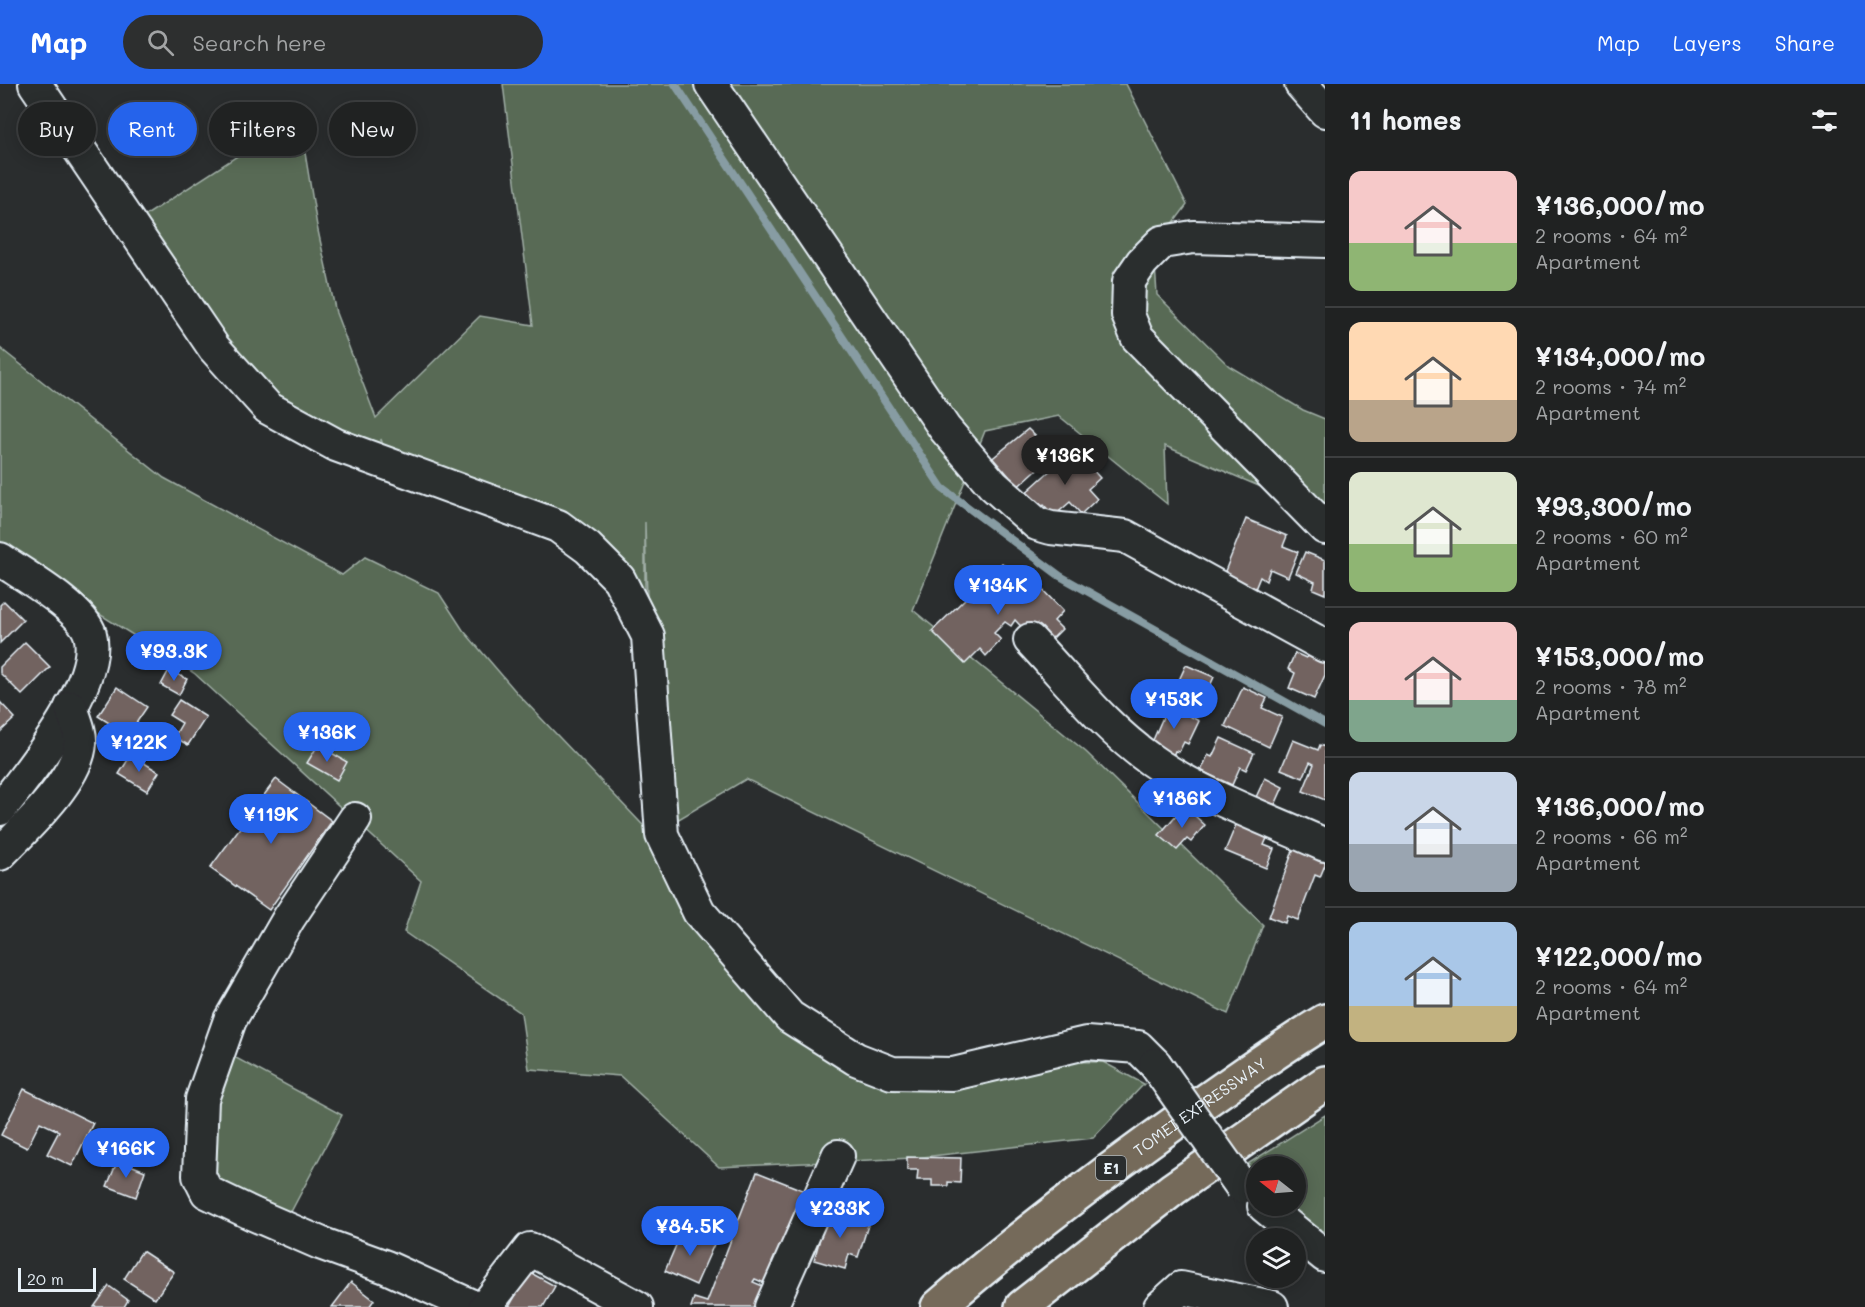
<!DOCTYPE html>
<meta charset="utf-8">
<style>
:root{--surface:#202222;--page:#2d2f2f;--text:#f1f3f6;--muted:#a2a4a5;--line:#3d3f40;--accent:#2563eb}
body{margin:0;font-family:Mali,sans-serif;background:var(--page);color:var(--text);height:100vh;display:flex;flex-direction:column;font-size:22px;white-space:nowrap}
*{box-sizing:border-box;margin:0}
p{font-size:20px;color:var(--muted)}
.icon{flex:none;width:33px;height:33px;fill:none;stroke:currentColor;stroke-width:2;stroke-linecap:round;stroke-linejoin:round}
.map{position:relative;flex:1;overflow:hidden}
.details{display:flex;flex-direction:column;background:var(--surface);width:540px}
.details>*{flex:none}
.banner{position:absolute;left:18px;top:18px;width:570px;height:54px;display:flex;gap:12px}
.needle{width:39px;rotate:287deg}
.controls{position:absolute;left:1246px;top:1072px;display:grid;gap:12px}
.controls a{display:grid;place-items:center;width:60px;height:60px;border-radius:50%;background:var(--surface);box-shadow:0 3px 15px #0003,0 0 0 2px var(--line);font-size:30px}
.scale{position:absolute;left:18px;bottom:15px;width:78px;box-sizing:border-box;padding-left:6px;border:3px solid #e8f1f8;border-top:0;font-size:16px;line-height:21px;white-space:nowrap;color:#e8f1f8;-webkit-text-stroke:4px #2a2d2e;paint-order:stroke}
.price{position:absolute;translate:-50% -51px;padding:0 14px;border-radius:21px;background:var(--accent);color:#fff;font-size:20px;line-height:39px;filter:drop-shadow(0 2px 3px #0008)}
.price::after{content:'';position:absolute;left:50%;top:36px;width:18px;height:14px;margin-left:-9px;background:inherit;clip-path:polygon(0 0,100% 0,50% 100%)}
.price.on{background:#222;color:#fff}
ul{padding:0;list-style:none}
li{display:flex;align-items:center;gap:18px;height:150px;padding:0 24px}
li+li{border-top:2px solid var(--line)}
li span{display:grid;place-items:center;flex:none;width:168px;height:120px;border-radius:12px;color:#555}
li>.icon{margin-inline-start:auto}
span .icon{width:72px;height:72px;fill:#fffc;stroke-width:1}
li b{font-size:26px}
h2{display:flex;justify-content:space-between;align-items:center;height:72px;padding:0 24px;font-size:26px}
.tag{padding:0 21px;border-radius:27px;background:var(--surface);box-shadow:0 3px 15px #0003,0 0 0 2px var(--line);font-size:21px;line-height:54px}
.tag.on{background:var(--accent);color:#fff}
header{display:flex;align-items:center;gap:36px;box-sizing:border-box;height:84px;padding:0 30px;background:var(--accent);color:#fff}
header strong{font-size:28px}
nav{display:flex;gap:33px;margin-inline-start:auto;font-size:21px}
.search{width:420px;height:54px;background:var(--page);display:flex;align-items:center;gap:15px;box-sizing:border-box;padding:0 21px;border-radius:33px;color:var(--muted);font-size:22px}
main{display:flex;flex:1;min-height:0}
.map>svg:first-child{display:block}
</style>
<header>
<strong>Map</strong>
<div class="search"><svg class="icon" aria-label="search" viewBox="0 0 24 24"><circle cx="10" cy="10" r="6"/><path d="M15 15l6 6"/></svg>Search here</div>
<nav><a>Map</a><a>Layers</a><a>Share</a></nav>
</header>
<main>
<div class="map">
<svg width="1325" height="1223" viewBox="0 0 1325 1223">
<rect width="100%" height="100%" fill="#2a2d2e"/>
<filter id="ink" filterUnits="userSpaceOnUse"><feTurbulence type="fractalNoise" baseFrequency=".0167" numOctaves="2"/><feDisplacementMap in="SourceGraphic" scale="12" xChannelSelector="R" yChannelSelector="G"/><feConvolveMatrix kernelMatrix="1 2 1 2 8 2 1 2 1" color-interpolation-filters="sRGB"/></filter>
<g filter="url(#ink)">
<g fill="#586b55" stroke="#a0aea6" stroke-width="1.5">
<polygon points="503,0 1126,0 1187,121 1154,165 1157,211 1229,282 1303,326 1325,335 1325,433 1308,423 1165,362 1167,420 1059,332 985,347 913,526 1086,668 1263,841 1228,930 746,695 662,745 648,552 645,438 645,547 562,441 388,376 381,355 381,377 268,324 131,141 299,32 317,142 336,229 376,334 480,232 533,241"/>
<polygon points="0,264 164,394 342,491 365,473 439,509 463,546 518,610 659,758 790,933 856,975 1103,978 1144,1000 1093,1054 914,1074 719,1083 620,992 529,985 521,929 404,848 421,797 194,589 0,468"/>
<polygon points="223,967 342,1031 283,1143 204,1101"/>
<polygon points="1325,1031 1325,1148 1281,1122 1296,1122 1296,1083 1257,1083 1257,1099 1243,1083"/>
</g>
<g fill="none" stroke-linecap="round" stroke-linejoin="round">
<polyline stroke="#879ca3" stroke-width="8" points="675,0 942,404 1060,492 1325,640"/>
</g>
<g fill="#726461" stroke="#e8f1f8" stroke-width="1.5">
<polygon points="1028,345 1054,370 1013,407 1005,397 1009,392 1004,386 1000,390 989,377"/>
<polygon points="1074,365 1100,394 1088,405 1097,415 1081,430 1070,418 1054,432 1044,421 1037,428 1022,412"/>
<polygon points="1246,435 1287,452 1283,462 1298,468 1288,493 1270,485 1266,497 1260,493 1255,505 1223,492"/>
<polygon points="1305,468 1325,476 1325,510 1313,505 1315,498 1296,489"/>
<polygon points="1002,479 1030,509 1038,501 1063,527 1054,537 1062,545 1042,565 1015,536 1011,542 1005,538 994,549 1001,556 986,572 980,565 965,580 932,547"/>
<polygon points="4,517 23,536 0,559 0,521"/>
<polygon points="25,558 50,583 22,611 0,589 0,583"/>
<polygon points="1311,564 1325,570 1325,591 1314,615 1289,604 1295,589 1288,585 1295,569 1306,574"/>
<polygon points="1186,581 1214,593 1210,602 1213,604 1205,623 1173,609"/>
<polygon points="169,586 187,595 179,611 161,601"/>
<polygon points="117,603 147,623 128,651 98,632"/>
<polygon points="1243,603 1267,614 1262,624 1282,633 1269,663 1225,642"/>
<polygon points="179,616 206,633 188,661 174,653 182,639 169,631"/>
<polygon points="1170,617 1186,624 1184,629 1199,637 1188,660 1184,658 1179,668 1175,667 1173,672 1150,663"/>
<polygon points="0,618 15,634 0,648"/>
<polygon points="1221,654 1254,669 1246,686 1240,683 1232,701 1201,687 1208,671 1212,673"/>
<polygon points="1293,656 1318,666 1320,661 1325,663 1325,716 1303,707 1314,680 1310,678 1303,694 1281,685"/>
<polygon points="318,661 347,678 337,696 307,679"/>
<polygon points="131,671 159,688 147,707 119,690"/>
<polygon points="1265,694 1283,703 1275,721 1256,713"/>
<polygon points="276,695 332,737 269,826 210,784"/>
<polygon points="1184,722 1205,741 1191,758 1187,755 1177,766 1159,751"/>
<polygon points="1238,736 1268,752 1264,761 1274,765 1266,784 1225,767"/>
<polygon points="1295,761 1325,772 1325,781 1320,793 1315,791 1298,836 1287,832 1285,839 1269,833"/>
<polygon points="24,1005 93,1039 72,1082 47,1070 59,1047 40,1038 27,1064 1,1051"/>
<polygon points="907,1073 961,1074 960,1099 948,1098 948,1102 932,1102 932,1096 917,1096 918,1086 907,1086"/>
<polygon points="118,1076 145,1087 136,1113 107,1102"/>
<polygon points="757,1088 805,1107 769,1201 755,1195 753,1198 765,1203 757,1223 691,1223 694,1214 707,1218"/>
<polygon points="832,1127 869,1138 858,1173 849,1170 845,1185 814,1176 819,1158 815,1157 822,1133 830,1135"/>
<polygon points="683,1145 715,1158 696,1201 665,1187"/>
<polygon points="142,1167 174,1188 155,1215 124,1195"/>
<polygon points="529,1188 555,1202 543,1223 509,1223"/>
<polygon points="351,1198 374,1216 369,1223 332,1223"/>
<polygon points="109,1202 128,1216 124,1223 94,1223"/>
</g>
<g fill="none" stroke-linecap="round" stroke-linejoin="round">
<g stroke="#e8f1f8" stroke-width="36">
<g id="minor">
<polyline points="35,0 214,264 268,324 336,361 558,442 588,464 619,495 648,552 662,751 699,828 790,933 856,975 892,989 953,990 1086,959 1138,963 1155,980"/>
<polyline points="711,0 945,345 993,401 1037,440 1051,444 1125,452 1325,562"/>
<polyline points="1301,0 1325,27"/>
<polyline points="1325,157 1193,153 1162,158 1142,178 1129,197 1128,231 1137,253 1325,444"/>
<path d="M0,475C23,491 82,524 90,550C103,597 29,689 0,725"/>
<path d="M1030,556C1069,597 1105,644 1151,676C1200,711 1270,736 1325,761"/>
<polyline points="355,735 289,834 230,936 202,1015 199,1092 207,1108 253,1130 320,1159 386,1183 474,1223"/>
<path d="M0,770C25,744 78,696 80,659C81,648 74,633 71,623"/>
<polyline points="1264,1122 1325,1172"/>
<polyline points="485,1223 530,1165 637,1223"/>
<polyline points="771,1223 838,1072"/>
<polyline points="1160,1223 1181,1204 1272,1223"/>
</g>
</g>
<g stroke="#e8f1f8" stroke-width="38">
<g id="motorway">
<path id="s1" d="M938,1223C1020,1152 1107,1086 1197,1023C1239,994 1281,963 1325,937"/>
<polyline points="1022,1223 1173,1105 1325,999"/>
</g>
</g>
<use href="#minor" stroke="#2a2d2e" stroke-width="32"/>
<use href="#motorway" stroke="#746a5a" stroke-width="33"/>
<g stroke="#e8f1f8" stroke-width="36" stroke-linecap="butt">
<polyline id="minor-bridge" points="1155,980 1242,1103"/>
</g>
<use href="#minor-bridge" stroke="#2a2d2e" stroke-width="32"/>
</g>
</g>
<g text-anchor="middle" dominant-baseline="central" stroke-width="4.5" stroke-linejoin="round" paint-order="stroke">
<rect fill="#2a2d2e" stroke="#afb6bb" stroke-width="1.5" x="1096" y="1072" width="30" height="24" rx="4.5"/>
<g font-size="15" font-weight="bold" fill="#e8f1f8">
<text x="1111" y="1084">E1</text>
</g>
<g font-size="16" fill="#e8f1f8" stroke="#2a2d2e">
<text stroke="none"><textPath href="#s1" startOffset="330">TOMEI EXPRESSWAY</textPath></text>
</g>
</g>
</svg>
<div class="controls">
<a><svg class="needle" viewBox="-14 -14 28 28"><path d="M0-13l5 13h-10z" fill="#e53935"/><path d="M0 13l5-13h-10z" fill="#a2a4a5"/></svg></a>
<a><svg class="icon" aria-label="layers" viewBox="0 0 24 24"><path d="M12 4l9 5-9 5-9-5zM3 14l9 5 9-5"/></svg></a>
</div>
<div class="scale">20 m</div>
<b class="price on" style="left:1065px;top:402px">¥136K</b>
<b class="price" style="left:998px;top:532px">¥134K</b>
<b class="price" style="left:174px;top:598px">¥93.3K</b>
<b class="price" style="left:1174px;top:646px">¥153K</b>
<b class="price" style="left:327px;top:679px">¥136K</b>
<b class="price" style="left:139px;top:689px">¥122K</b>
<b class="price" style="left:1182px;top:745px">¥186K</b>
<b class="price" style="left:271px;top:761px">¥119K</b>
<b class="price" style="left:126px;top:1095px">¥166K</b>
<b class="price" style="left:840px;top:1155px">¥233K</b>
<b class="price" style="left:690px;top:1173px">¥84.5K</b>
<div class="banner">
<a class="tag">Buy</a>
<a class="tag on">Rent</a>
<a class="tag">Filters</a>
<a class="tag">New</a>
</div>
</div>
<section class="details">
<h2>11 homes<svg class="icon" aria-label="filters" viewBox="0 0 24 24"><path d="M4 7h16M4 17h16"/><circle cx="9" cy="7" r="2"/><circle cx="15" cy="17" r="2"/></svg></h2>
<ul>
<li><span style="background:linear-gradient(#f6c9c9 60%,#8fb573 0)"><svg class="icon" aria-label="home" viewBox="0 0 24 24"><path d="M3 11l9-7 9 7M6 9v11h12V9"/></svg></span><div><b>¥136,000/mo</b><p>2 rooms · 64 m²</p><p>Apartment</p></div></li>
<li><span style="background:linear-gradient(#ffd9b3 65%,#b9a48a 0)"><svg class="icon" aria-label="home" viewBox="0 0 24 24"><path d="M3 11l9-7 9 7M6 9v11h12V9"/></svg></span><div><b>¥134,000/mo</b><p>2 rooms · 74 m²</p><p>Apartment</p></div></li>
<li><span style="background:linear-gradient(#dfe7d0 60%,#8fb573 0)"><svg class="icon" aria-label="home" viewBox="0 0 24 24"><path d="M3 11l9-7 9 7M6 9v11h12V9"/></svg></span><div><b>¥93,300/mo</b><p>2 rooms · 60 m²</p><p>Apartment</p></div></li>
<li><span style="background:linear-gradient(#f6c9c9 65%,#7fa58c 0)"><svg class="icon" aria-label="home" viewBox="0 0 24 24"><path d="M3 11l9-7 9 7M6 9v11h12V9"/></svg></span><div><b>¥153,000/mo</b><p>2 rooms · 78 m²</p><p>Apartment</p></div></li>
<li><span style="background:linear-gradient(#c9d6e8 60%,#9aa5b1 0)"><svg class="icon" aria-label="home" viewBox="0 0 24 24"><path d="M3 11l9-7 9 7M6 9v11h12V9"/></svg></span><div><b>¥136,000/mo</b><p>2 rooms · 66 m²</p><p>Apartment</p></div></li>
<li><span style="background:linear-gradient(#a9c7e8 70%,#c2b280 0)"><svg class="icon" aria-label="home" viewBox="0 0 24 24"><path d="M3 11l9-7 9 7M6 9v11h12V9"/></svg></span><div><b>¥122,000/mo</b><p>2 rooms · 64 m²</p><p>Apartment</p></div></li>
</ul>
</section>
</main>
